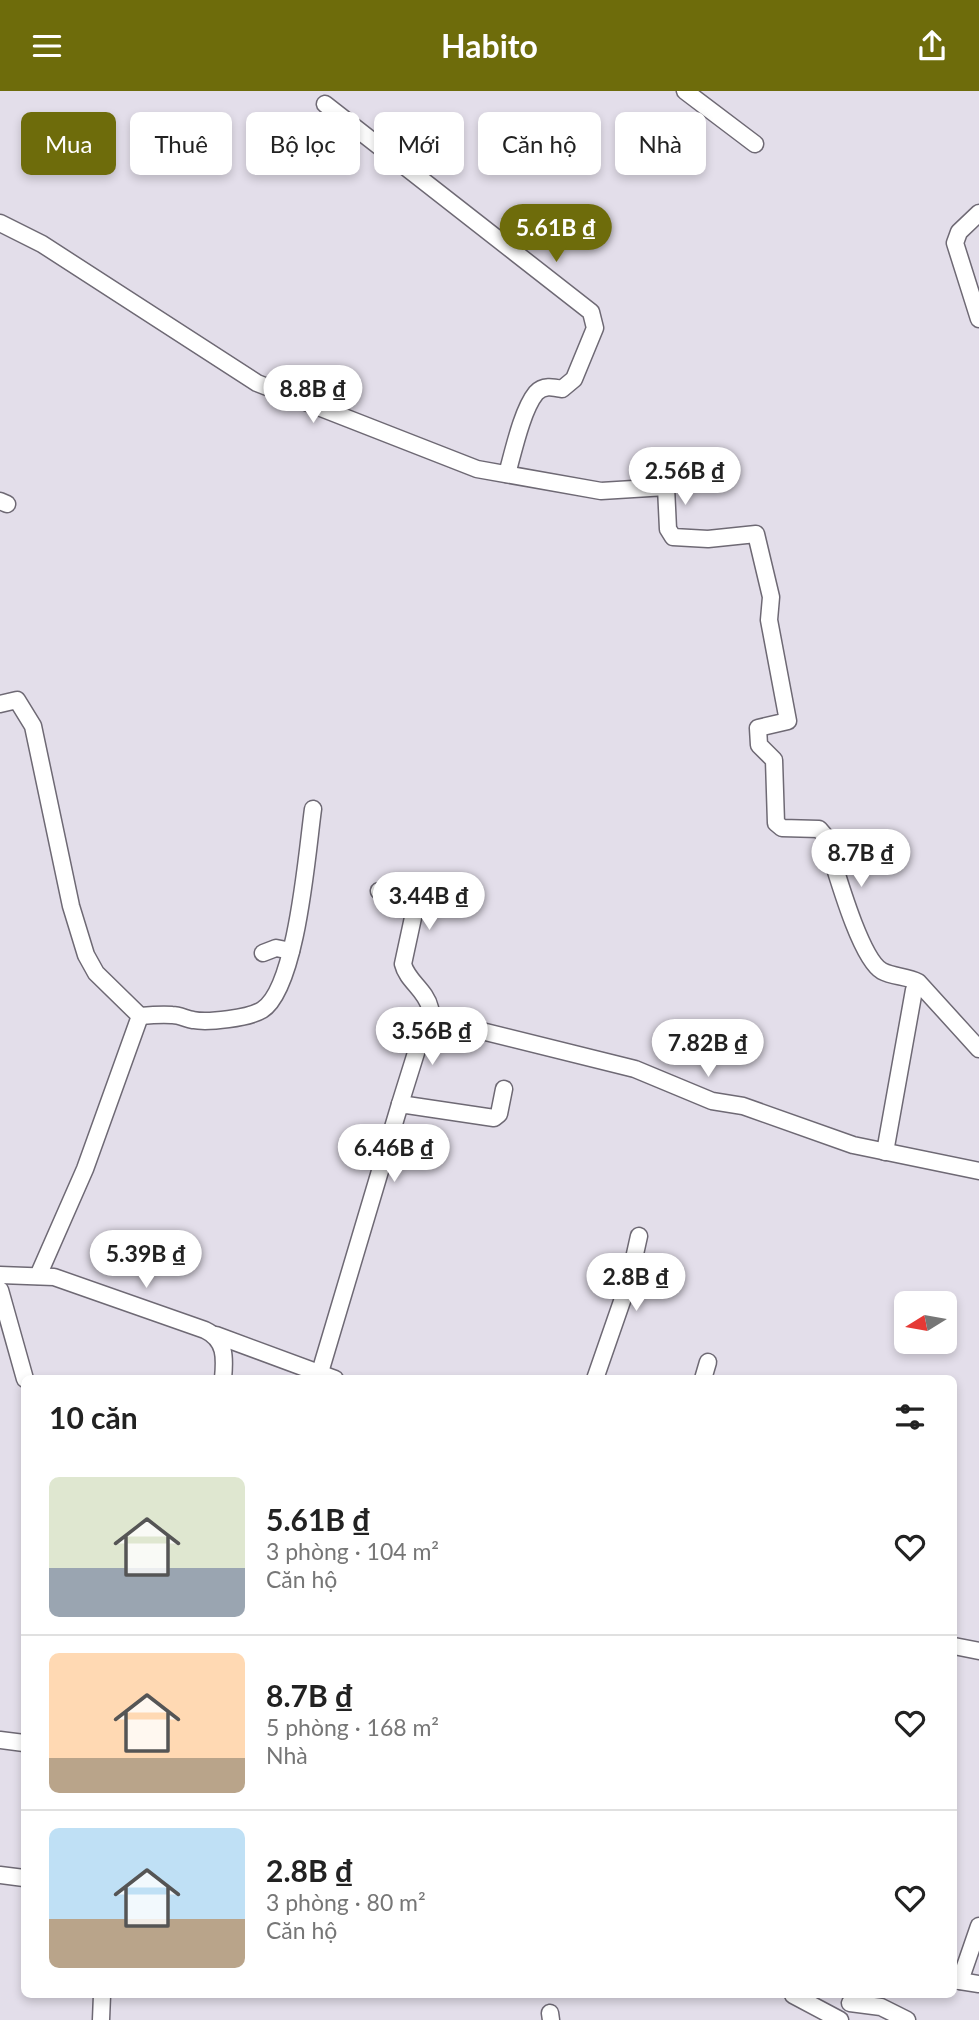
<!DOCTYPE html>
<html lang="vi">
<meta charset="utf-8">
<style>
:root{--surface:#fff;--page:#f6f6f6;--text:#222;--muted:#767676;--line:#e0e0e0;--accent:#6e6c0b}
body{margin:0;font-family:Lato,sans-serif;background:var(--page);color:var(--text);height:100vh;display:flex;flex-direction:column;font-size:26px;white-space:nowrap}
*{box-sizing:border-box;margin:0}
p{font-size:23px;color:var(--muted)}
.icon{flex:none;width:38px;height:38px;fill:none;stroke:currentColor;stroke-width:2;stroke-linecap:round;stroke-linejoin:round}
.map{position:relative;flex:1;overflow:hidden}
.details{position:absolute;left:21px;top:1284px;width:936px;height:623px;display:flex;flex-direction:column;background:var(--surface);border-radius:10px;box-shadow:0 4px 10px #0003}
.details>*{flex:none}
.hud{position:absolute;left:21px;top:21px;width:938px;height:63px;display:flex;gap:14px}
.needle{width:46px;rotate:259deg}
.controls{position:absolute;left:894px;top:1200px;display:grid;gap:14px}
.controls a{display:grid;place-items:center;width:63px;height:63px;border-radius:10px;background:var(--surface);box-shadow:0 4px 10px #0003;font-size:35px}
.price{position:absolute;translate:-50% -60px;padding:0 16px;border-radius:24px;background:#fff;color:#222;font-size:23px;line-height:46px;filter:drop-shadow(0 2px 4px #0008)}
.price::after{content:'';position:absolute;left:50%;top:42px;width:21px;height:16px;margin-left:-10px;background:inherit;clip-path:polygon(0 0,100% 0,50% 100%)}
.price.on{background:var(--accent);color:#fff}
ul{padding:0;list-style:none}
li{display:flex;align-items:center;gap:21px;height:175px;padding:0 28px}
li+li{border-top:2px solid var(--line)}
li span{display:grid;place-items:center;flex:none;width:196px;height:140px;border-radius:10px;color:#555}
li>.icon{margin-inline-start:auto}
span .icon{width:84px;height:84px;fill:#fffc;stroke-width:1}
li b{font-size:30px}
h2{display:flex;justify-content:space-between;align-items:center;height:84px;padding:0 28px;font-size:30px}
.chip{padding:0 24px;border-radius:10px;background:var(--surface);box-shadow:0 4px 10px #0003;font-size:24px;line-height:63px}
.chip.on{background:var(--accent);color:#fff}
header{display:flex;justify-content:space-between;align-items:center;height:91px;padding:0 28px;background:var(--accent);color:#fff;font-size:32px;font-weight:700}
.map>svg:first-child{display:block}
</style>
<header><svg class="icon" aria-label="menu" viewBox="0 0 24 24"><path d="M4 6h16M4 12h16M4 18h16"/></svg>Habito<svg class="icon" aria-label="share" viewBox="0 0 24 24"><path d="M12 15V3M7 8l5-5 5 5M5 13v7h14v-7"/></svg></header>
<div class="map">
<svg width="979" height="1929" viewBox="0 0 979 1929">
<rect width="100%" height="100%" fill="#e3deea"/>
<g fill="none" stroke-linecap="round" stroke-linejoin="round">
<g stroke="#6e6974" stroke-width="19">
<g id="street">
<polyline points="685,0 755,53"/>
<path d="M325,13L591,221L595,237L574,288L562,298C553,296 543,294 536,302C522,319 513,362 507,383"/>
<polyline points="979,122 959,141 955,152 979,228"/>
<path d="M0,132L42,153L257,292L477,378L601,400L666,396L668,438L673,446L708,448L756,443L771,506L769,529L788,630L758,637L759,654L774,669L776,732L782,737L819,738L825,745C834,772 859,867 882,880C893,886 907,885 918,891L979,958"/>
<polyline points="0,410 7,413"/>
<polyline points="0,613 17,609 33,635 71,815 86,864 96,882 140,925 85,1078 38,1185"/>
<path d="M379,800L417,808L403,873C407,890 426,899 430,917L400,1013"/>
<polyline points="417,808 440,812"/>
<polyline points="263,862 276,857 291,860"/>
<path d="M140,925C151,924 162,923 172,924C180,924 186,928 193,929C208,932 249,927 262,919C297,897 307,761 313,718"/>
<polyline points="429,927 635,978 712,1010 743,1015 853,1054 979,1080"/>
<polyline points="885,1061 914,899"/>
<path d="M0,1184L54,1186L205,1239C226,1249 225,1267 223,1288"/>
<polyline points="0,1199 25,1288"/>
<polyline points="216,1244 335,1288"/>
<polyline points="318,1288 400,1013 494,1027 499,1023 504,998"/>
<polyline points="595,1288 629,1190 639,1145"/>
<polyline points="703,1288 708,1271"/>
<polyline points="954,1555 979,1560"/>
<polyline points="0,1649 24,1652"/>
<polyline points="0,1784 24,1787"/>
<polyline points="954,1889 960,1890 979,1835"/>
<polyline points="960,1890 979,1893"/>
<polyline points="793,1904 840,1929"/>
<polyline points="850,1912 881,1916 907,1929"/>
<polyline points="550,1922 551,1929"/>
<polyline points="101,1929 102,1904"/>
</g>
</g>
<use href="#street" stroke="#fff" stroke-width="16"/>
</g>
</svg>
<div class="controls">
<a><svg class="needle" viewBox="-14 -14 28 28"><path d="M0-13l5 13h-10z" fill="#e53935"/><path d="M0 13l5-13h-10z" fill="#767676"/></svg></a>
</div>
<b class="price on" style="left:556px;top:173px">5.61B ₫</b>
<b class="price" style="left:313px;top:334px">8.8B ₫</b>
<b class="price" style="left:685px;top:416px">2.56B ₫</b>
<b class="price" style="left:861px;top:798px">8.7B ₫</b>
<b class="price" style="left:429px;top:841px">3.44B ₫</b>
<b class="price" style="left:432px;top:976px">3.56B ₫</b>
<b class="price" style="left:708px;top:988px">7.82B ₫</b>
<b class="price" style="left:394px;top:1093px">6.46B ₫</b>
<b class="price" style="left:146px;top:1199px">5.39B ₫</b>
<b class="price" style="left:636px;top:1222px">2.8B ₫</b>
<div class="hud">
<a class="chip on">Mua</a>
<a class="chip">Thuê</a>
<a class="chip">Bộ lọc</a>
<a class="chip">Mới</a>
<a class="chip">Căn hộ</a>
<a class="chip">Nhà</a>
</div>
<section class="details">
<h2>10 căn<svg class="icon" aria-label="filters" viewBox="0 0 24 24"><path d="M4 7h16M4 17h16"/><circle cx="9" cy="7" r="2"/><circle cx="15" cy="17" r="2"/></svg></h2>
<ul>
<li><span style="background:linear-gradient(#dfe7d0 65%,#9aa5b1 0)"><svg class="icon" aria-label="home" viewBox="0 0 24 24"><path d="M3 11l9-7 9 7M6 9v11h12V9"/></svg></span><div><b>5.61B ₫</b><p>3 phòng · 104 m²</p><p>Căn hộ</p></div><svg class="icon" aria-label="heart" viewBox="0 0 24 24"><path d="M12 20l-8-8c-3-5 5-10 8-4 3-6 11-1 8 4z"/></svg></li>
<li><span style="background:linear-gradient(#ffd9b3 75%,#b9a48a 0)"><svg class="icon" aria-label="home" viewBox="0 0 24 24"><path d="M3 11l9-7 9 7M6 9v11h12V9"/></svg></span><div><b>8.7B ₫</b><p>5 phòng · 168 m²</p><p>Nhà</p></div><svg class="icon" aria-label="heart" viewBox="0 0 24 24"><path d="M12 20l-8-8c-3-5 5-10 8-4 3-6 11-1 8 4z"/></svg></li>
<li><span style="background:linear-gradient(#bfe0f5 65%,#b9a48a 0)"><svg class="icon" aria-label="home" viewBox="0 0 24 24"><path d="M3 11l9-7 9 7M6 9v11h12V9"/></svg></span><div><b>2.8B ₫</b><p>3 phòng · 80 m²</p><p>Căn hộ</p></div><svg class="icon" aria-label="heart" viewBox="0 0 24 24"><path d="M12 20l-8-8c-3-5 5-10 8-4 3-6 11-1 8 4z"/></svg></li>
</ul>
</section>
</div>
